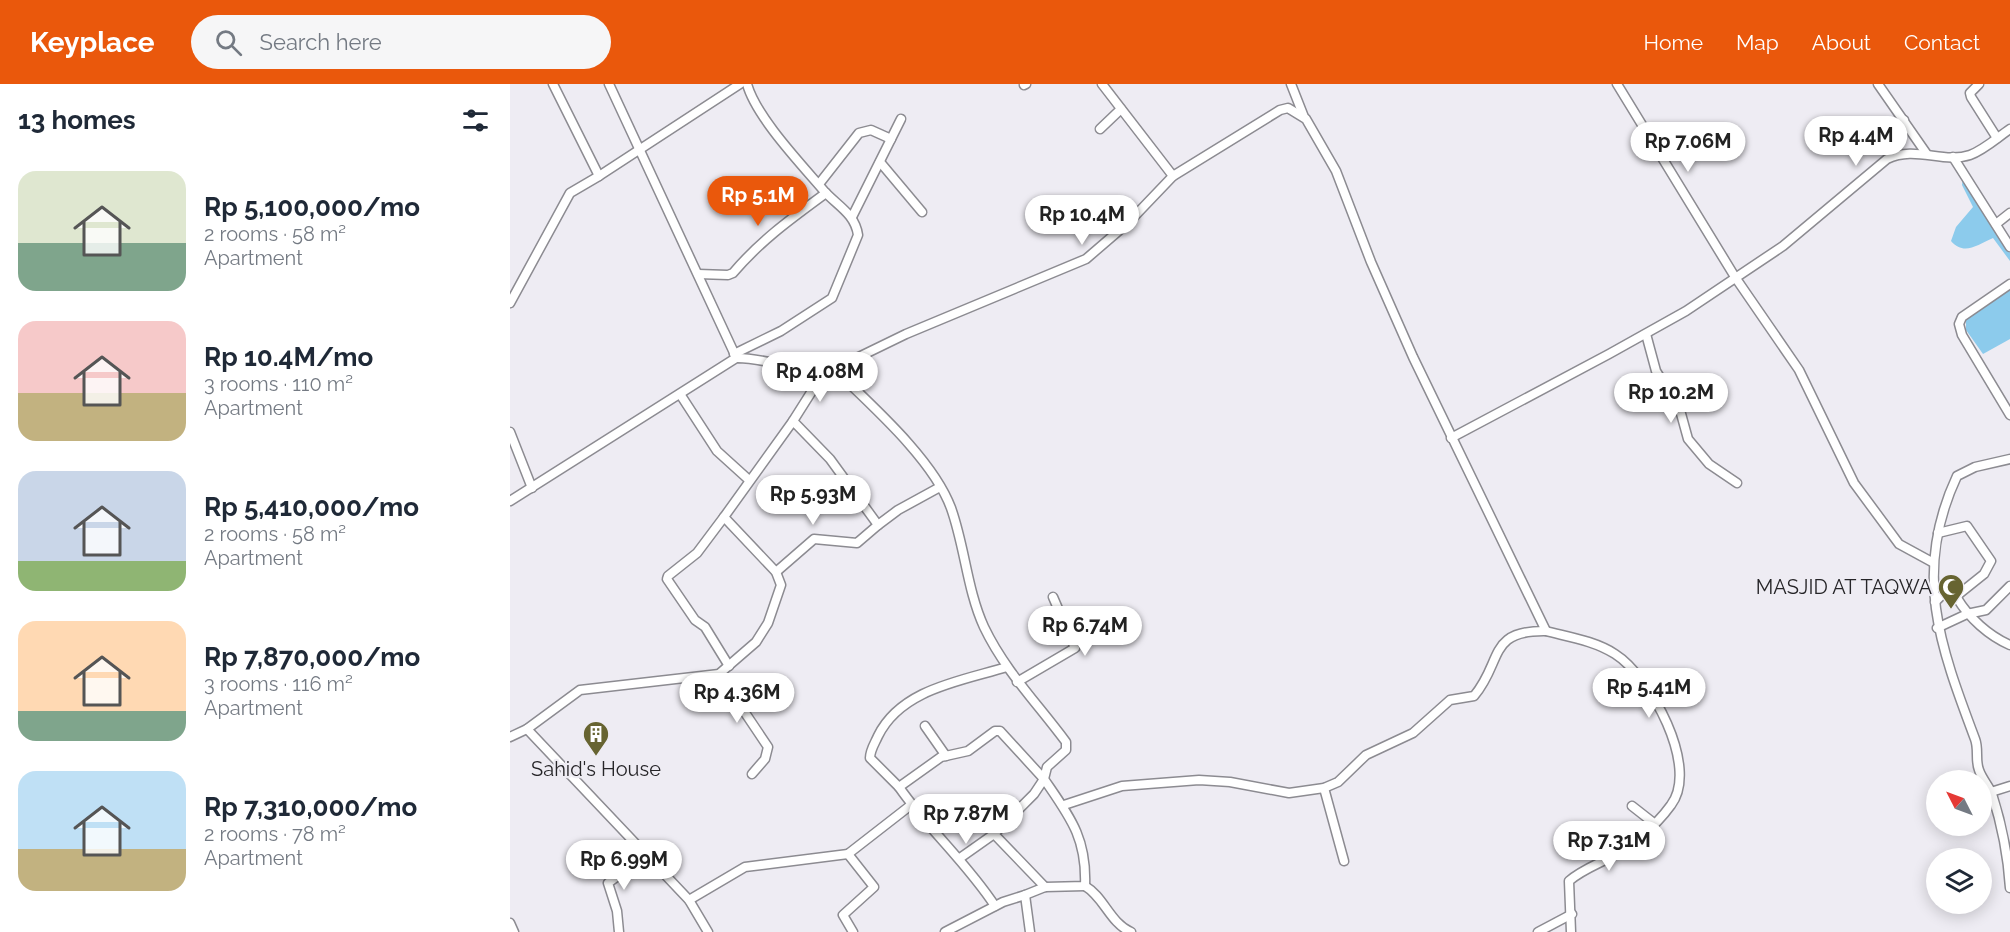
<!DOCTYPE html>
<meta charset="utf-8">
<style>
:root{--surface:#fff;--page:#f6f6f7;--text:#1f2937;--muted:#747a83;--accent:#ea580c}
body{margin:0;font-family:Raleway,sans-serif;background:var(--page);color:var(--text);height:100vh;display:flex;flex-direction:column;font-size:22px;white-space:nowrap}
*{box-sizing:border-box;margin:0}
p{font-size:20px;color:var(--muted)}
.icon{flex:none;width:33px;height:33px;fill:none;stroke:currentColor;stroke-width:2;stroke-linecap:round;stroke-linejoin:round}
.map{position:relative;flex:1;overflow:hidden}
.details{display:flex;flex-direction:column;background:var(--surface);width:510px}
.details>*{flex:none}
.needle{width:39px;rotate:312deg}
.tools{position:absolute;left:1416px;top:686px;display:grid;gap:12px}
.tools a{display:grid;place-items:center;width:66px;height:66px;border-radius:50%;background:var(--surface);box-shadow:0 3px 15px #0003;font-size:30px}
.price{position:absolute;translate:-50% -51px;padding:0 14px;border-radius:21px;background:#fff;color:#222;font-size:20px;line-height:39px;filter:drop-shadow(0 2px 3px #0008)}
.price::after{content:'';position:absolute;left:50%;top:36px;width:18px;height:14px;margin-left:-9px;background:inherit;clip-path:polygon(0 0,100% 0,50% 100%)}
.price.on{background:var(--accent);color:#fff}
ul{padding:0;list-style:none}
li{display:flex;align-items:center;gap:18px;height:150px;padding:0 18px}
li span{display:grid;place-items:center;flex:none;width:168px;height:120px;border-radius:18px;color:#555}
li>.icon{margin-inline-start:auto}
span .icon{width:72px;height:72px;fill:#fffc;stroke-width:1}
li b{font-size:26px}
h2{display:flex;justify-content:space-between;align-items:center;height:72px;padding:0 18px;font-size:26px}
header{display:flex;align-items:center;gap:36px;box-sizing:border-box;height:84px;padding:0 30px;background:var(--accent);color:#fff}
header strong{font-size:28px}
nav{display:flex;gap:33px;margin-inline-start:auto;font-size:21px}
.search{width:420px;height:54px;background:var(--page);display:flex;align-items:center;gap:15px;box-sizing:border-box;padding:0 21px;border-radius:33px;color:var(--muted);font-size:22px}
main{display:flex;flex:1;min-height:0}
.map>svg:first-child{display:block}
</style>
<header>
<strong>Keyplace</strong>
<div class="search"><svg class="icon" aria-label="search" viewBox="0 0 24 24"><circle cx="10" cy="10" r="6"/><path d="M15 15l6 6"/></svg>Search here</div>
<nav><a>Home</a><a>Map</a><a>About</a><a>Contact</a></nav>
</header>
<main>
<section class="details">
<h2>13 homes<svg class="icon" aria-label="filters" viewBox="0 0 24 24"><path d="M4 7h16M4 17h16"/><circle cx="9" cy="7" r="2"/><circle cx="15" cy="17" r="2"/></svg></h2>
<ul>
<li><span style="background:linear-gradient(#dfe7d0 60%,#7fa58c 0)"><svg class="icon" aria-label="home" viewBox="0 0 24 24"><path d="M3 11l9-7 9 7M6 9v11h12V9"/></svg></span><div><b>Rp 5,100,000/mo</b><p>2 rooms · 58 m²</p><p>Apartment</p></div></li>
<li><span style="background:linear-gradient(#f6c9c9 60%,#c2b280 0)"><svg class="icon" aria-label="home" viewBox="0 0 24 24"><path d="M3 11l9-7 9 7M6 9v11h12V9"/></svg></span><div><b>Rp 10.4M/mo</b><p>3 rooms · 110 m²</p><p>Apartment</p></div></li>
<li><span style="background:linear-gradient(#c9d6e8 75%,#8fb573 0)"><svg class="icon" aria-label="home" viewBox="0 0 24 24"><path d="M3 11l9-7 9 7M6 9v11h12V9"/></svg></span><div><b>Rp 5,410,000/mo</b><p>2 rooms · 58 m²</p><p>Apartment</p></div></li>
<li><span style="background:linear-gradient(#ffd9b3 75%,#7fa58c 0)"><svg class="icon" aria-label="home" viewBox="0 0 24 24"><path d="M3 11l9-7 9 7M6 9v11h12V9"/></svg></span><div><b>Rp 7,870,000/mo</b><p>3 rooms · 116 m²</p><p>Apartment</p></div></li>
<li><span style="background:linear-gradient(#bfe0f5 65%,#c2b280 0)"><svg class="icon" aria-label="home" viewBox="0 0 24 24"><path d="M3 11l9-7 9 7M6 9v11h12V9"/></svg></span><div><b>Rp 7,310,000/mo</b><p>2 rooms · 78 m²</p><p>Apartment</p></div></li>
</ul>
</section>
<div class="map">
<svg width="1500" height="848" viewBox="0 0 1500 848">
<rect width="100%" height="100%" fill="#eeecf3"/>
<g fill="#8ccbec">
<path d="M1453,93L1500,169V177L1483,154C1467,161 1454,172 1441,157L1446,143L1463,123L1452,101Z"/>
<polygon points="1500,206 1500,255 1473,270 1456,246 1456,235"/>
</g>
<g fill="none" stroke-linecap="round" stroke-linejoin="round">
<g stroke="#8c8b91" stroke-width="11">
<g id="minor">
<polyline points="99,0 226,273"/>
<polyline points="592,0 663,92"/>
<polyline points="781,0 794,33"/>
<polyline points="1107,0 1225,193 1289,286 1344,399 1389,460 1422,478"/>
<polyline points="1368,0 1416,69"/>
<polyline points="1469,0 1460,9 1461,13 1487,54"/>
<polyline points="514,1 516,0"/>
<polyline points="590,45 611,25"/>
<polyline points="1365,62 1394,36"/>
<polyline points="1443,73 1500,163"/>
<polyline points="370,78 412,128"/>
<polyline points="89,92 230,0"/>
<polyline points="309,100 349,49 361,46 381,55"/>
<polyline points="342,133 391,35"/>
<polyline points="1486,140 1500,129"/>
<path d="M188,190L218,191L223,189C251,156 282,134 316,109"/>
<polyline points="1500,200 1452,233 1449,240 1452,251 1500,331"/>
<polyline points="0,219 60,109 89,92 43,0"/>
<polyline points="1136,250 1146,287 1170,326 1178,355 1199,380 1227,399"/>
<path d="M224,270L271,247L322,214L348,151C345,130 328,122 315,108C292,81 246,33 237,0"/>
<path d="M324,285C361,321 423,375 441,424C455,463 457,506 474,543C495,587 528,620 556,658V666L537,683L534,695C560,733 577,754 575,802L535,803L515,811"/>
<polyline points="170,310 207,367 239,396"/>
<polyline points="283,337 314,288"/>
<polyline points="0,348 22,404"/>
<path d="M941,354L1099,270L1176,227L1273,162L1377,75C1405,61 1433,80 1460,71C1474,66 1488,53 1500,45"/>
<path d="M1500,375L1465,383L1447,392C1402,488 1430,562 1465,655C1469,665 1465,676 1469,686C1472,695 1479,702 1482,710C1492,741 1498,772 1500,804"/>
<path d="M0,417L226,274C256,273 299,292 324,285L396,250L576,175L619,138L663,92L770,26L778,24L796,35L826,87L861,178L903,273L1036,547C977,546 993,578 964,612L940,616L903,649L856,671L828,698L814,704L779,709L720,698L689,696L612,702L554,721"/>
<polyline points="214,433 187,469 158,492 157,495 185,536 195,543 219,582"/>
<path d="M1428,449L1457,442L1481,477L1474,490L1449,510L1447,514C1459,534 1479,552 1500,561"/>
<polyline points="266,488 304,455 347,459 368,441"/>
<polyline points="1425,518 1433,510 1447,512"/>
<polyline points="1427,544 1457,530 1476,526 1500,502"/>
<path d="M1036,547C1059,553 1085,557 1105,570C1140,592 1190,683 1161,721C1143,746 1121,761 1095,776C1083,782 1069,788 1059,797L1061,848"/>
<polyline points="209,590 258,663 255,675 242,690"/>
<polyline points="507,598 565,564 543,513"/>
<polyline points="415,642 436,672"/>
<polyline points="17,645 179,816 198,848"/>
<polyline points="0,653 17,645 70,606 209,590 246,558 258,539 271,501 266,488 214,433 283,337 320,375 368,441 388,426 430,403"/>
<path d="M389,703L360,674C360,666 365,659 368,652C391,605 451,597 497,583"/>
<polyline points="814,704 834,777"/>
<polyline points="1481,708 1500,702"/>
<polyline points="1122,722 1145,740"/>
<polyline points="426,748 447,729"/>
<polyline points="450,774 484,750"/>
<path d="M575,802C594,813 600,839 621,848"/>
<polyline points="179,816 235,783 338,770"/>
<path d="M485,822C457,779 418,745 389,703L431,673L458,667L485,647H490L534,695L524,710L484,750L535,803"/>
<polyline points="0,839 4,848"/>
<polyline points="109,848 107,827 98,799 137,771"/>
<polyline points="343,848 333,831 364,803 338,770 401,721"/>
<polyline points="435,848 493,818 515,811 520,848"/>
<polyline points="1028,848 1062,830"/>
</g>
</g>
<use href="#minor" stroke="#fff" stroke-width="8"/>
</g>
<defs>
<g id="mosque-pin" transform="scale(1.35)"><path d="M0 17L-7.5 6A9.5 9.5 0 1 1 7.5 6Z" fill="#676431" stroke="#eeecf3"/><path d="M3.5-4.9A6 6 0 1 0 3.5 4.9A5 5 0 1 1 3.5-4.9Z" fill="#fff"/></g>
<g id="building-pin" transform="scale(1.35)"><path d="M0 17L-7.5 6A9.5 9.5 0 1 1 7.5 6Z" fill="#676431" stroke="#eeecf3"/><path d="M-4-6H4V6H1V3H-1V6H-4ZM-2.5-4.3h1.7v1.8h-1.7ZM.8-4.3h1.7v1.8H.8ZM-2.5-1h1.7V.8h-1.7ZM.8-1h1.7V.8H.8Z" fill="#fff"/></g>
</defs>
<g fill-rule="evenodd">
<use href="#mosque-pin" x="1441" y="503"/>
<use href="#building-pin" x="86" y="650"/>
</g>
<g text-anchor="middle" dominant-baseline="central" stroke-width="4.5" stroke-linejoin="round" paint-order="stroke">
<g font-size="20" fill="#262528" stroke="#eeecf3" text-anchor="end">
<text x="1422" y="503">MASJID AT TAQWA</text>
<text x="86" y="685" text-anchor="middle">Sahid's House</text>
</g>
</g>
</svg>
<div class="tools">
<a><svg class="needle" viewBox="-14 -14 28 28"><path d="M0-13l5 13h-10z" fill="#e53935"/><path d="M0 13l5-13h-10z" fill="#747a83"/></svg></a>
<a><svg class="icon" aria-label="layers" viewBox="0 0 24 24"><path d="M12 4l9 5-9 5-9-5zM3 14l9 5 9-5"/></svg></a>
</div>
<b class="price" style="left:1346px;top:83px">Rp 4.4M</b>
<b class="price" style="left:1178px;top:89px">Rp 7.06M</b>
<b class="price on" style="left:248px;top:143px">Rp 5.1M</b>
<b class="price" style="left:572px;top:162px">Rp 10.4M</b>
<b class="price" style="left:310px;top:319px">Rp 4.08M</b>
<b class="price" style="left:1161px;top:340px">Rp 10.2M</b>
<b class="price" style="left:303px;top:442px">Rp 5.93M</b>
<b class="price" style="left:575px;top:573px">Rp 6.74M</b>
<b class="price" style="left:1139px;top:635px">Rp 5.41M</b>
<b class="price" style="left:227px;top:640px">Rp 4.36M</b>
<b class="price" style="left:456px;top:761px">Rp 7.87M</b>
<b class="price" style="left:1099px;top:788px">Rp 7.31M</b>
<b class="price" style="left:114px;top:807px">Rp 6.99M</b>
</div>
</main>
